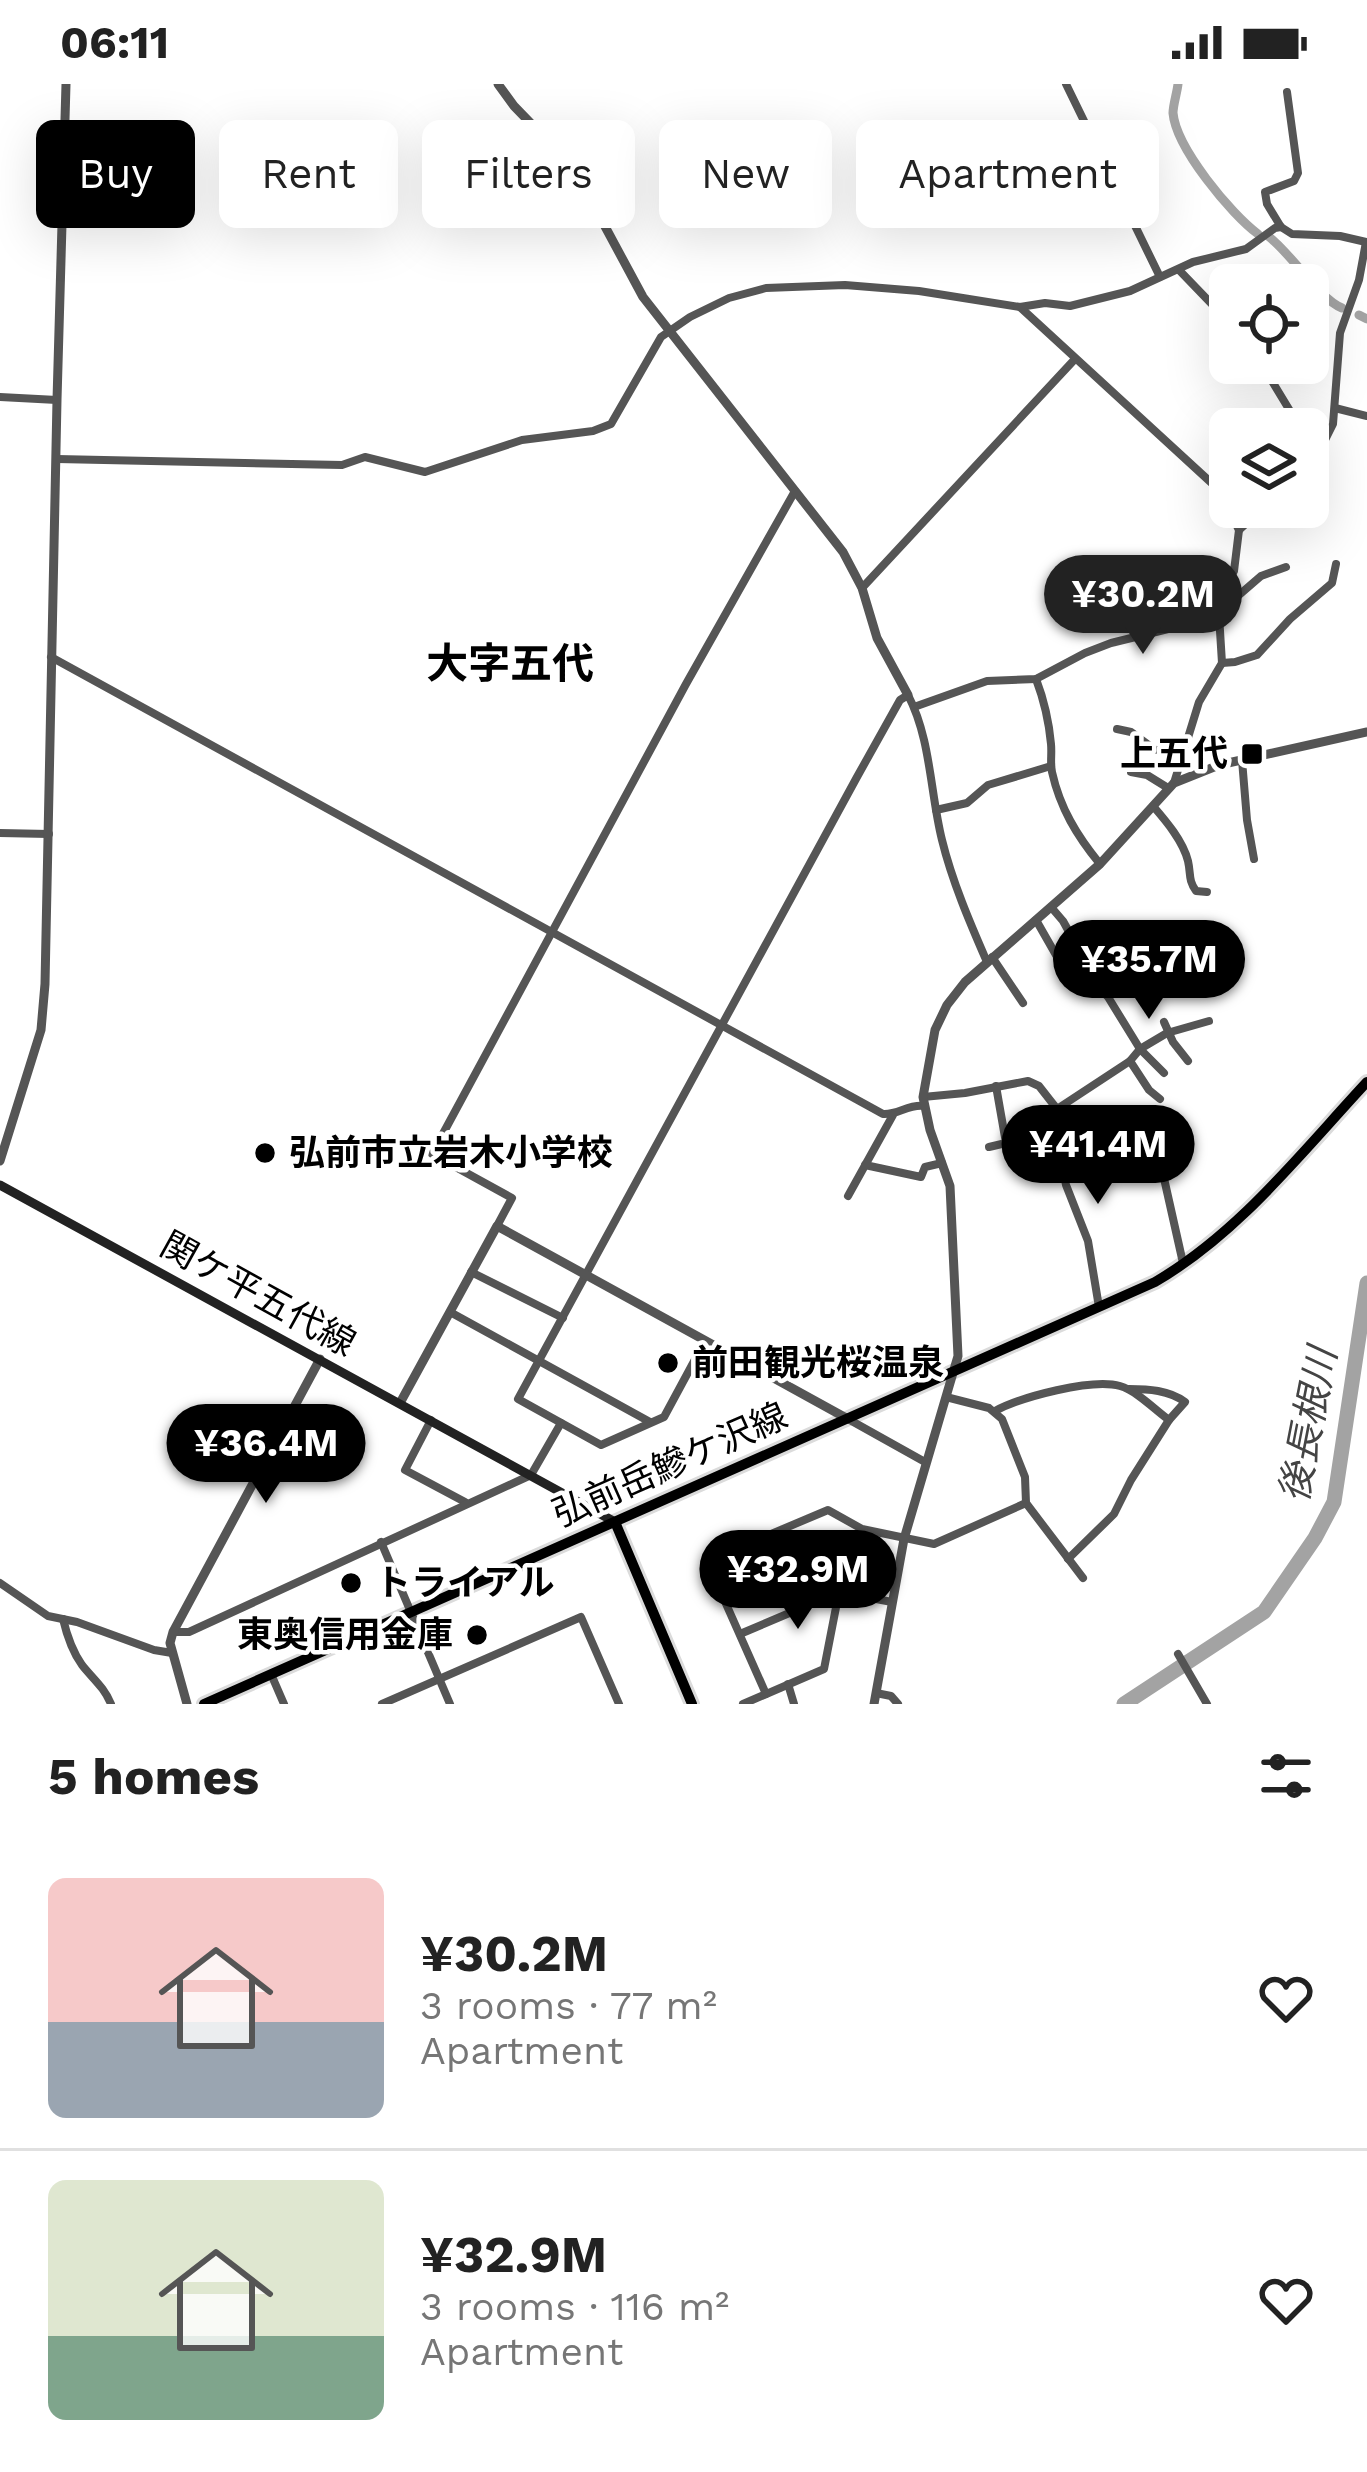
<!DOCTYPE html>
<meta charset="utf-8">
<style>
:root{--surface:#fff;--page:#f2f2f2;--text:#222;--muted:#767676;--line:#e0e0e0;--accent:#000}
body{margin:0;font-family:"Work Sans","Noto Sans JP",sans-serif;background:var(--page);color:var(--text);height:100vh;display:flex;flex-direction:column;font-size:45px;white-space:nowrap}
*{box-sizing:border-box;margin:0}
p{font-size:39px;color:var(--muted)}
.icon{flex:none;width:66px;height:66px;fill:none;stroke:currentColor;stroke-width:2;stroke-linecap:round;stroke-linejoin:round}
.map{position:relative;height:1620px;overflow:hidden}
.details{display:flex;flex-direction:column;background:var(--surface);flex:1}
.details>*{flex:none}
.hud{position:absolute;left:36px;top:36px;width:1296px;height:108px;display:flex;gap:24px}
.tools{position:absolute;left:1209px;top:180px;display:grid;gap:24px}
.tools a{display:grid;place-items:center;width:120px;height:120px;border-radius:18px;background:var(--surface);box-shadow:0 12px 48px #0002;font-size:60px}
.price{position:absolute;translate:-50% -102px;padding:0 27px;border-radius:42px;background:var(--accent);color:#fff;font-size:39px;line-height:78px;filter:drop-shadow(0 3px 6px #0008)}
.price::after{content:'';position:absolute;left:50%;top:72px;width:36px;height:27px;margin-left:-18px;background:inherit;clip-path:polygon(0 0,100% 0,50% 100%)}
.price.selected{background:#222;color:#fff}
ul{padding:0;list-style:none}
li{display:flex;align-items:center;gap:36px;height:300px;padding:0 48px}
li+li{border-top:3px solid var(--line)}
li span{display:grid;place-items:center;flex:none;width:336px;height:240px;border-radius:18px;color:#555}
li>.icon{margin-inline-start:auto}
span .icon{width:144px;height:144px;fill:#fffc;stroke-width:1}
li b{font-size:51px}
h2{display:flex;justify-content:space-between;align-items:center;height:144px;padding:0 48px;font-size:51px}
.pill{padding:0 42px;border-radius:18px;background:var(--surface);box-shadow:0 12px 48px #0002;font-size:42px;line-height:108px}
.pill.selected{background:var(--accent);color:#fff}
.status{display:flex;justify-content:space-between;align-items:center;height:84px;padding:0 60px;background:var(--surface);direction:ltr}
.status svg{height:33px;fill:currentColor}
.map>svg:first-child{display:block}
</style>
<div class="status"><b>06:11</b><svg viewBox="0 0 49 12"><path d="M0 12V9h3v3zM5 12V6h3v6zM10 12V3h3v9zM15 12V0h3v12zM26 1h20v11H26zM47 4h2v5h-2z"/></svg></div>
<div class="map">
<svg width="1367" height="1620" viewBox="0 0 1367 1620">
<rect width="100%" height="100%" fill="#fff"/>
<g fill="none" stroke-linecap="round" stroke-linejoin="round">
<g stroke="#a3a3a3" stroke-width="9">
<path d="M1178,0C1177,9 1173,21 1173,29C1176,64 1231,130 1258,150"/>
<path d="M1268,152C1293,171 1318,214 1342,224"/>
<polyline points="1359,231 1367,235"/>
</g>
<polyline stroke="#a3a3a3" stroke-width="15" points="1124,1620 1264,1528 1315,1454 1334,1418 1367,1199"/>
<g stroke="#dbdbdb" stroke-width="16">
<g id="primary">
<polyline points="615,1438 692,1620"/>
<path d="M204,1620L1155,1198C1239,1149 1301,1069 1367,998"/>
</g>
</g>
<g stroke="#555" stroke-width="8">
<polyline points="1066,0 1160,193"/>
<polyline points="1287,8 1298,89 1294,97 1265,108 1267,120 1281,143 1292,150 1340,152 1366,158"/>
<polyline points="1179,186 1230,239"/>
<polyline points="1021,224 1217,404 1239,446 1234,487 1218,515 1222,579 1199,618 1174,699"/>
<polyline points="1261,279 1301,345"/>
<polyline points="0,313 57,316"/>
<polyline points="1335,324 1367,332"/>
<polyline points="1308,355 1322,362"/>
<polyline points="57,375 342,381 365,373 425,388 522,356 593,347 611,340 661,253 690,233 729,214 766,204 845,201 919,207 1020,223 1045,219 1070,222 1130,207 1193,178 1246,165 1275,144 1281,143"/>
<polyline points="1308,378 1322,362 1333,340 1340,249 1359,196 1366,158"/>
<polyline points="1239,446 1264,423"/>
<polyline points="1168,485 1203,521 1239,511 1261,492 1286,483"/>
<polyline points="862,504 1075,275"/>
<path d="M51,573L883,1030C898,1031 908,1020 924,1022"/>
<polyline points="1222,579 1235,578 1257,571 1290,535 1332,499 1336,480"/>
<path d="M1036,595C1044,616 1049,638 1051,660C1052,670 1050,679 1052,688C1060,724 1077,752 1100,780"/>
<polyline points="914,623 987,597 1036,595 1085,569 1111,559 1168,545 1218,541"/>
<polyline points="1117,645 1131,648 1154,665 1182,673"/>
<polyline points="1242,676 1247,736 1254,775"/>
<polyline points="1131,688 1147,691 1168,704"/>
<path d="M1153,722C1166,737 1183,757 1188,777C1191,790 1188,796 1196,807L1207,808"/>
<polyline points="936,726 967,719 988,701 1051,682"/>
<polyline points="0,749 49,750"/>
<polyline points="1051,823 1063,837 1073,855 1087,892 1108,913 1140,965 1130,977 1057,1025"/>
<polyline points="1036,836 1060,878"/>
<polyline points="992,873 1023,919"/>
<polyline points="1081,880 1093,876 1141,845"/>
<polyline points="1102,907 1172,873"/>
<polyline points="1164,938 1173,958 1188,977"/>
<polyline points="1130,977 1149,1006 1160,1015"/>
<polyline points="1164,989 1140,965 1167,949 1209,937"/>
<polyline points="923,1013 965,1009 1028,997 1039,1002 1057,1025 1060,1073 1066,1101 1088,1157 1099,1223"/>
<polyline points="989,1063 1006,1059 996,1002"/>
<polyline points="865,1081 921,1093 925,1083 942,1079"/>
<polyline points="1161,1081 1183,1179"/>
<polyline points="848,1112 893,1031"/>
<polyline points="497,1142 512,1114 432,1070 686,600 795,407"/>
<polyline points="471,1188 563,1234"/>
<polyline points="450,1228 650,1338"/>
<path d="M705,1257L664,1333L601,1361L518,1315L857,693L900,616L908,611C931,655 930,708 942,756C952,797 970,839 987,878"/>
<path d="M1129,1305C1148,1305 1169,1306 1185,1318L1169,1336"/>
<polyline points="946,1313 989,1324 1002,1335 1025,1393 1026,1419 1083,1494"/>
<path d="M995,1327C1021,1313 1092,1294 1120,1302C1137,1307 1155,1326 1169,1336L1131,1396L1114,1430L1068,1475"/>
<polyline points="848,1335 925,1378"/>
<polyline points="431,1336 405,1386 465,1418"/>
<polyline points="381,1458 450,1620"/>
<polyline points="0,1499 48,1532 77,1538 154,1566 172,1569"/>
<path d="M63,1535C67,1552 72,1567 82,1581C93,1595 104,1603 111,1620"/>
<polyline points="173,1548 189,1548 531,1391 561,1339"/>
<polyline points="740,1550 839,1508 892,1518"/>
<polyline points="1178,1570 1207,1620"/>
<polyline points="271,1590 284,1620"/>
<polyline points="788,1600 794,1620"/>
<polyline points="876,1609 891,1612 898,1620"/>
<polyline points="766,1610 707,1477 828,1426 862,1445 934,1460 1026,1419"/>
<polyline points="382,1620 581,1533 619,1620"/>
<polyline points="743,1620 824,1585 839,1508"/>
</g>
<g stroke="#555" stroke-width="9">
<polyline points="498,0 514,22 573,83 643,213 843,468 862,504 877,554 908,611"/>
<polyline points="0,1077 41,946 45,900 57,316 66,0"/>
<polyline points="400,1319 497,1142 848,1335"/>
<polyline points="187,1620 170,1559 173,1548 320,1275"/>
<polyline points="874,1620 904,1455 958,1272 950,1102 930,1046 923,1013 935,946 947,921 965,898 1100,780 1174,699 1219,681 1367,648"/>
</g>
<polyline stroke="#222" stroke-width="9" points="0,1101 615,1438"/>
<use href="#primary" stroke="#000" stroke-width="10"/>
</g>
<g fill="#000" stroke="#fff" stroke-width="4.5">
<rect x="1240" y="658" width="24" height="24" rx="6"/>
<circle cx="265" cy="1069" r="12"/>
<circle cx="668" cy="1279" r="12"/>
<circle cx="351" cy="1499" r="12"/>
<circle cx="477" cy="1551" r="12"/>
</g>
<g text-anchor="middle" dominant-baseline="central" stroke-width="9" stroke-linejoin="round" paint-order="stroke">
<g font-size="36" font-weight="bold" fill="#000" stroke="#fff" text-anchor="start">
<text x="1228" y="670" text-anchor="end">上五代</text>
<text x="289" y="1069">弘前市立岩木小学校</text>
<text x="692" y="1279">前田観光桜温泉</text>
<text x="375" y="1499">トライアル</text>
<text x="453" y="1551" text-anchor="end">東奥信用金庫</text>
</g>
<g font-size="36" fill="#000" stroke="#fff">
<text transform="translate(258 1210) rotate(29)">関ケ平五代線</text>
<text transform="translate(670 1381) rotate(-24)">弘前岳鰺ケ沢線</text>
</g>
<g font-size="39" font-style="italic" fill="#444" stroke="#fff">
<text transform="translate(1308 1341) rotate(-79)">後長根川</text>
</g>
<g font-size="42" font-weight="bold" fill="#000" stroke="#fff">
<text x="510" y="579">大字五代</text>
</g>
</g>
</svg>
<div class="tools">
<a><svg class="icon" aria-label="locate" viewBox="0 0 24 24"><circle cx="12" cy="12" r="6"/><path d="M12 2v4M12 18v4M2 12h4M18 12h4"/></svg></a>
<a><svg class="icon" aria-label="layers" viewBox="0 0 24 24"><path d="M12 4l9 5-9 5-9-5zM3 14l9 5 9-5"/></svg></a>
</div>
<b class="price selected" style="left:1143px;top:573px">¥30.2M</b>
<b class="price" style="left:1149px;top:938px">¥35.7M</b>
<b class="price" style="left:1098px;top:1123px">¥41.4M</b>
<b class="price" style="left:266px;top:1422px">¥36.4M</b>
<b class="price" style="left:798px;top:1548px">¥32.9M</b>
<div class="hud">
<a class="pill selected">Buy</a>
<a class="pill">Rent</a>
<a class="pill">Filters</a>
<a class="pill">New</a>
<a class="pill">Apartment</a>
</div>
</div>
<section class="details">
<h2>5 homes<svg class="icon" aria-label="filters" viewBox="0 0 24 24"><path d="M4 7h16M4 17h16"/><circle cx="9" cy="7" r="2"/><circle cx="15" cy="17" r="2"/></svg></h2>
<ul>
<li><span style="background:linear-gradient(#f6c9c9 60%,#9aa5b1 0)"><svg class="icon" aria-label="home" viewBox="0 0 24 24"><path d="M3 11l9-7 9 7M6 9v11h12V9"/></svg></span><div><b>¥30.2M</b><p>3 rooms · 77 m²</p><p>Apartment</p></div><svg class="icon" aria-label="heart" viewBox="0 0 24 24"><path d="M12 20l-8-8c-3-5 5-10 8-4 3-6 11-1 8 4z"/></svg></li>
<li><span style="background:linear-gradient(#dfe7d0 65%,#7fa58c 0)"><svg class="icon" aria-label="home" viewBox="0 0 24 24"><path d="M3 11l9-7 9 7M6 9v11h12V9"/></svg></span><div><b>¥32.9M</b><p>3 rooms · 116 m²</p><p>Apartment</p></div><svg class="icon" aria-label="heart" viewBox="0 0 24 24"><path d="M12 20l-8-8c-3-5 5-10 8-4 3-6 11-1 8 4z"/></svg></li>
</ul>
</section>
